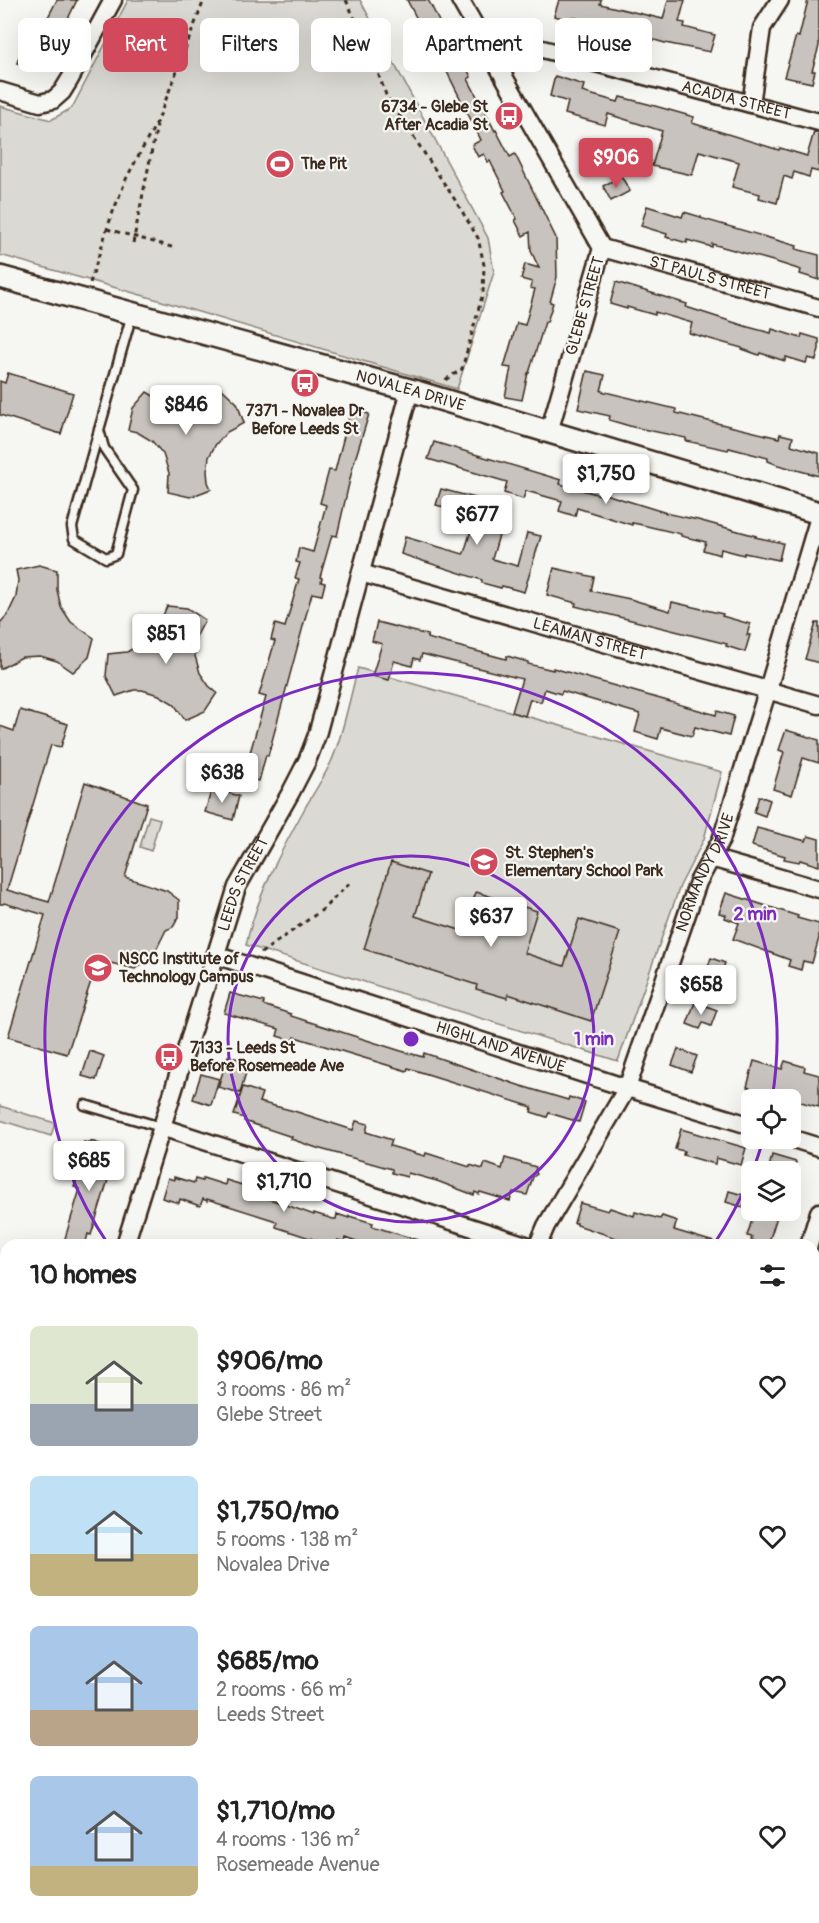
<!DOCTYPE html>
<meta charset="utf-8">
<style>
:root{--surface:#fff;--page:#f6f6f6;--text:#222;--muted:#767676;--accent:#d1495b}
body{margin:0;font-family:Pangolin,sans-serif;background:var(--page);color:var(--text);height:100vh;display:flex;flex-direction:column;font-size:22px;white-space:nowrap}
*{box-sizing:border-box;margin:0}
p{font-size:20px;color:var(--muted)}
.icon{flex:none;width:33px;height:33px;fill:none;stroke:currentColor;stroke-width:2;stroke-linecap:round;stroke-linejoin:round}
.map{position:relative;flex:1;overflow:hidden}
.side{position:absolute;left:0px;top:1239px;width:819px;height:684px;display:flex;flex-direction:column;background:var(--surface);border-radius:18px 18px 0 0;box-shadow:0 6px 24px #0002}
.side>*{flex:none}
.banner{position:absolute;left:18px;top:18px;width:783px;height:54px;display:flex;gap:12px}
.fabs{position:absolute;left:741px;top:1089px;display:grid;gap:12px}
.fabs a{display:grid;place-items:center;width:60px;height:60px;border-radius:9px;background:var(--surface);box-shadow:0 6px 24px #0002;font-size:30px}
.price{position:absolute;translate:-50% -51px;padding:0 14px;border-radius:6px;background:#fff;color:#222;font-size:20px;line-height:39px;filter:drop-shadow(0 2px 3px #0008)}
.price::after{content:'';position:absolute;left:50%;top:36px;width:18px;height:14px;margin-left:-9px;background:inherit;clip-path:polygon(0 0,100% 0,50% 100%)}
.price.selected{background:var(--accent);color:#fff}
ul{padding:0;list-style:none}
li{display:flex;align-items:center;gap:18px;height:150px;padding:0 30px}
li span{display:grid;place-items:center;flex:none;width:168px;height:120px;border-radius:9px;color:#555}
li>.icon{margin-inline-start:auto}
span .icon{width:72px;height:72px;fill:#fffc;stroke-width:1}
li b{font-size:26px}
h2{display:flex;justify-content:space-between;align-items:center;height:72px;padding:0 30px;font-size:26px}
.tag{padding:0 21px;border-radius:9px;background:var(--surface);box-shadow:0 6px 24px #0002;font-size:21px;line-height:54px}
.tag.selected{background:var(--accent);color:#fff}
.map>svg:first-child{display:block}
</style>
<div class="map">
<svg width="819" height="1923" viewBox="0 0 819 1923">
<rect width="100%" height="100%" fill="#f6f6f2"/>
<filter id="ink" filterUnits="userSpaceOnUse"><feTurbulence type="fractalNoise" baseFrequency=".0167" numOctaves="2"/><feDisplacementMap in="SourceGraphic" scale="12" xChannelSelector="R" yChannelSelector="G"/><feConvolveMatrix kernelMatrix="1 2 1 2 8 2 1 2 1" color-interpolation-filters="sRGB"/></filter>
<g filter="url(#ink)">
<g fill="#dad9d3" stroke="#8a8278" stroke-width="1.5">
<polygon points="128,0 360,0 488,238 494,272 457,389 155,299 0,255 0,106 51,120 72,108"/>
<path d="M358,668L722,772L704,839L680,886L618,1061L246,945C258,893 281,851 306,806C315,791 324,777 331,762C343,736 350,696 358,668Z"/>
<polygon points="149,816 160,819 151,851 140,847"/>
<polygon points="0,1106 55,1123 51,1136 0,1120"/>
</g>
<g fill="#c8c3be" stroke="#3b2a1e" stroke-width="1.5">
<polygon points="57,0 77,0 63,29 46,21"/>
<polygon points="407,0 428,0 432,7 457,59 461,57 471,77 468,79 495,131 496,130 510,157 515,154 556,238 557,277 550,302 553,303 547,322 545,322 529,373 528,373 522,400 505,397 511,368 504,367 517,323 525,325 535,289 530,288 532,282 521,279 525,264 539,268 531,251 530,232 523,236 515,220 517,219 503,192 505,191 490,161 488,162 484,154 478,157 472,145 481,140 441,60 439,61"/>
<polygon points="559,0 601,0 600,4 663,19 668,0 685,0 679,22 685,23 684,27 715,35 710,52 665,43 623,31 603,27 604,25 572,17 571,20 554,16"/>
<polygon points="808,0 819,0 819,46 812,71 815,71 812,83 784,77 796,36 799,37"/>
<polygon points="35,23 52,31 46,44 39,68 17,63 23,44 25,45"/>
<polygon points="555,76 584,85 582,92 618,102 620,97 648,104 694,117 692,123 779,150 780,148 807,156 814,132 819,132 819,172 811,170 809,177 794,172 792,179 784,176 777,203 759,198 760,194 732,187 739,162 699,151 692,175 652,166 662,131 608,114 605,125 565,114 568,102 550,96"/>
<polygon points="621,176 630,191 611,201 603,186"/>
<polygon points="647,206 682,217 684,212 701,217 700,218 797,246 796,249 819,255 819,280 800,274 801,270 773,261 712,244 712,247 687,240 687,243 666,237 667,234 641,226"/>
<polygon points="616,282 687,304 686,307 748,327 771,333 772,329 801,338 802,334 819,339 819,349 816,360 808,358 806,363 786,357 785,361 760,353 759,355 742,349 742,348 689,333 692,323 655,312 655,315 627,307 627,309 610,304"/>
<polygon points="587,371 605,375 601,391 676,409 676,413 700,419 779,438 780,434 793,437 791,445 819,453 819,476 778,465 768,461 768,458 729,448 728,450 686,441 686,438 633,427 609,420 610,416 578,409"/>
<polygon points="8,373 73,393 61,434 0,415 0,381 5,383"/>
<polygon points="221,388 237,403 244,423 227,432 216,444 209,457 207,471 208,482 211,489 190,497 168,492 169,473 163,454 152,441 137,432 128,430 133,408 147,392 165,403 184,406 206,400"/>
<polygon points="351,409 369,414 353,466 337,536 332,535 320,577 322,578 321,582 325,583 322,595 312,593 268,756 266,755 259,781 255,780 253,790 237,786 243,762 247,763 266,697 259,695 275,641 271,640 275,624 285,627 299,579 295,578 300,563 296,562 299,548 313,552 326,505 320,503 329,470 335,471"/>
<polygon points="434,442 561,480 560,484 604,496 605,494 670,514 698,520 756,536 755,537 783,543 779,560 744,553 744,555 721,549 720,555 703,550 706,542 681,536 681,534 638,524 632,523 632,525 577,508 575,516 559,511 562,501 526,491 523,499 504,493 507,482 428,459"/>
<polygon points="441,489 494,503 489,522 502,525 492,559 518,566 527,533 541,536 524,592 502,586 501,588 482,583 482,580 401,554 405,537 463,554 464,553 471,530 460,527 465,513 436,505"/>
<polygon points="39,565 57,570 57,590 61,607 71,622 94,638 89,657 73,672 57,661 40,656 22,657 0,669 0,623 8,614 16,597 18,580 16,570"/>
<polygon points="554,568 594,577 591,591 630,599 670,611 672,602 723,614 722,616 750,624 747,635 750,635 745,652 726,646 727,644 575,606 576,603 547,595"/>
<polygon points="167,606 187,608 205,620 196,637 195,656 200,673 209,686 217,693 205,711 185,720 174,704 159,695 142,690 134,690 116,696 106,676 108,654 127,652 149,639 159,625"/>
<polygon points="377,622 428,635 427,638 506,659 507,656 528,662 528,664 553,670 553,668 716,715 717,711 734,716 729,736 695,727 692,736 661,728 658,739 635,732 640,714 562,691 561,694 545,689 541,702 530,699 525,716 512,712 522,679 422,654 420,660 414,658 412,666 394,661 389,680 372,676 382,644 372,641"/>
<polygon points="816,623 819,623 819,663 805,659"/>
<polygon points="20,710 68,724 61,747 51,745 7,890 49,902 85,782 147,804 125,877 167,891 179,900 179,917 173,927 166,930 155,952 145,950 144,961 135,969 98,960 67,1054 8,1037 45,915 4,903 3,904 0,904 0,726 14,731"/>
<polygon points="786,730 819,740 819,763 803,758 792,795 773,789 784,752 779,750"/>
<polygon points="212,788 239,796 233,820 205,812"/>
<polygon points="759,796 770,800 765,816 754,812"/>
<polygon points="757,828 806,841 808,836 819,839 819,866 800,860 799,862 784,859 785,856 752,846"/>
<polygon points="391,862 428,874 415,916 463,931 476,892 537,911 524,953 564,966 579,919 620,932 591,1021 508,994 507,998 476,989 477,985 364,949"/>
<polygon points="726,893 798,916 797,918 819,924 819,938 812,963 803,961 801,970 788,966 790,960 733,939 739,923 725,918 726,915 719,913"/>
<polygon points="711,958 725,963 719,980 705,975"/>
<polygon points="230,993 264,1002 263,1005 291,1014 291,1016 401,1051 423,1057 424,1053 521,1086 568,1100 569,1097 585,1102 579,1122 549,1113 547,1117 531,1112 532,1107 408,1068 407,1071 295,1037 294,1041 277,1036 279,1029 224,1013"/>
<polygon points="695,1002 717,1010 711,1026 703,1023 700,1029 687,1024"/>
<polygon points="678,1049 697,1056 691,1072 672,1065"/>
<polygon points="90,1051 104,1056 96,1080 82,1076"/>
<polygon points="228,1056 249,1062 240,1093 218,1087"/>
<polygon points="754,1061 782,1069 785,1061 805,1067 804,1071 819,1075 819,1107 747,1087"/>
<polygon points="201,1074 219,1079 211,1105 193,1099"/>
<polygon points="243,1087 262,1093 259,1102 294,1111 353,1130 356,1121 368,1124 366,1132 392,1140 390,1146 425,1156 426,1153 470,1167 470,1165 483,1169 485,1163 502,1169 505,1158 536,1167 535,1171 537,1174 533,1177 527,1195 513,1192 510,1201 480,1192 479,1194 475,1192 474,1195 437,1181 408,1173 407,1177 392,1173 392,1169 317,1148 291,1139 292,1137 244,1121 245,1118 234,1115"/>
<polygon points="681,1129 746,1148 741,1165 716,1158 715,1164 683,1155 684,1151 675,1149"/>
<polygon points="91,1141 111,1148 109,1153 112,1154 105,1179 108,1180 91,1235 88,1234 85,1245 63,1245 80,1189 74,1187 84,1158 79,1157 84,1142 91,1144"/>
<polygon points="772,1155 796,1162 793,1172 768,1172"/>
<polygon points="174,1177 194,1183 195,1179 202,1181 203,1178 225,1185 226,1180 265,1192 268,1194 267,1198 314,1215 314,1213 333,1219 336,1219 337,1214 349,1218 349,1216 373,1223 372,1226 424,1242 423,1245 365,1245 345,1238 344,1242 338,1240 336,1245 331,1245 276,1227 277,1222 273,1220 207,1199 207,1201 203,1199 200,1206 180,1199 179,1203 162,1198 168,1178 174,1180"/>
<polygon points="729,1191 747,1196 743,1207 726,1202"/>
<polygon points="580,1203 608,1211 610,1208 634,1216 635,1212 660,1219 662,1216 677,1221 674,1230 714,1242 713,1245 637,1245 577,1225 577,1223 574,1223"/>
<polygon points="755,1210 779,1210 768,1245 751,1240 752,1237 747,1236"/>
</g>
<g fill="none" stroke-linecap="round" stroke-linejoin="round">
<g stroke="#3b2a1e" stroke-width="13">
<g id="service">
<polygon points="99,430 104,448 133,490 116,554 106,558 74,539 72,527"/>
<polyline points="99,430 132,314"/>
<polyline points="85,1105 161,1127"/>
<polyline points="813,1698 819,1710"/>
<polyline points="813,1832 819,1832"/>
<polyline points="813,1839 819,1843"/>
<polyline points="404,1917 409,1923"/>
</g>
</g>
<g stroke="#3b2a1e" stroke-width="21">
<g id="minor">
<polyline points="460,0 602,248 549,432"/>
<path id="s1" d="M478,32L819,122"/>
<polyline points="0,91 40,103 53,100 62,92 70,79 113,0"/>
<polyline points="751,104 762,28 780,0"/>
<path id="s2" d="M602,248L819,308"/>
<path id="s3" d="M361,573L819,705"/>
<polyline points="711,858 819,889"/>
<path id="s4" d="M215,955L627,1088L752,1126"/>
<polyline points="161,1127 526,1245"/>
<polyline points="790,1138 819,1147"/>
<path id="s5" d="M125,1245L237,887L291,792L307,761L317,735L410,390"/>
<path id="s6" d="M538,1245L546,1226L627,1088L698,882L721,840L768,689L819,517"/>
<polyline points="809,1245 819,1212"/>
<polyline points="0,1274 6,1275"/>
<polyline points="813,1331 819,1333"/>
<polyline points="0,1470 6,1472"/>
<polyline points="813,1527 819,1529"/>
<polyline points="0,1648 6,1628"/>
<polyline points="0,1670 6,1672"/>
<polyline points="0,1866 6,1868"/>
<polyline points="146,1917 154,1923"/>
</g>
</g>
<g stroke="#3b2a1e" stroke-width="26">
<g id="tertiary">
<path id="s7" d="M0,277L410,390L819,513"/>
</g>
</g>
<g stroke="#3b2a1e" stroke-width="28">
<g id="secondary">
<polyline points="813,1686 819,1683"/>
<polyline points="358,1923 368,1917"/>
</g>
</g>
<g stroke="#3b2a1e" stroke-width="3" stroke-dasharray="4.5 4.5" stroke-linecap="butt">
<polyline points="346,0 370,51 386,95 457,203 478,238 484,265 483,293 462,369 442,382"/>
<polyline points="107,229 175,248"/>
<polyline points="133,243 157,125"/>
<polyline points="90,283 111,217 127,177 158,120 204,0"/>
<polyline points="261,953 322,910 351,882"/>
</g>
<use href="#service" stroke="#f6f6f2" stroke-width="8"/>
<use href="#minor" stroke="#f6f6f2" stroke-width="16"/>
<use href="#tertiary" stroke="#f6f6f2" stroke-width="21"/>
<use href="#secondary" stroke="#f6f6f2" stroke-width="24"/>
</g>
</g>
<g fill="none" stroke="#7b2cbf" stroke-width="3">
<circle cx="411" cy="1039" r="183"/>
<path d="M763 1140A366 366 0 0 1 753 1170M750 1176A366 366 0 0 1 714 1244M108 1244A366 366 0 1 1 772 1099"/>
</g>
<defs>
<g id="bus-disc" transform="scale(1.5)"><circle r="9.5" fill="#d1495b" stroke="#f6f6f2"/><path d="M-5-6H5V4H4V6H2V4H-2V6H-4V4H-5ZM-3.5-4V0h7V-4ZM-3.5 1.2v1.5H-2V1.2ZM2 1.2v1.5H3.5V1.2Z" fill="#fff"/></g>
<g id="stadium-disc" transform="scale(1.5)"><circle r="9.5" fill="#d1495b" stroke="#f6f6f2"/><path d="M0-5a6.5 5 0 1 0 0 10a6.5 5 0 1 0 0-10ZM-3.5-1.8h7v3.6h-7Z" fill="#fff"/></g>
<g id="school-disc" transform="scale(1.5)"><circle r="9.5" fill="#d1495b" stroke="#f6f6f2"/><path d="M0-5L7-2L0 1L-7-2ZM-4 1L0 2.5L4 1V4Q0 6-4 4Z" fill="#fff"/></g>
<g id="university-disc" transform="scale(1.5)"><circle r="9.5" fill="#d1495b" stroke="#f6f6f2"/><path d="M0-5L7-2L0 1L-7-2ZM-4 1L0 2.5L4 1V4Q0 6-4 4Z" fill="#fff"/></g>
</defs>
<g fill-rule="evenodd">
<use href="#bus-disc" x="509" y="116"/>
<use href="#stadium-disc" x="280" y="164"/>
<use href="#bus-disc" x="305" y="383"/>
<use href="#school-disc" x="484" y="862"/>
<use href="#university-disc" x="98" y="968"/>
<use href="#bus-disc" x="169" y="1057"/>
</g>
<g text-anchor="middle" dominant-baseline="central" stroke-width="4.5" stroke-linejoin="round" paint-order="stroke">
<g font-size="16" fill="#3b2a1e" stroke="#f6f6f2">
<text stroke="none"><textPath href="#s1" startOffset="267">ACADIA STREET</textPath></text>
<text stroke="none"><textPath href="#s2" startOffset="112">ST PAULS STREET</textPath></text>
<text transform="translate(585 306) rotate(-74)">GLEBE STREET</text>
<text stroke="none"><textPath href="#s7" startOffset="426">NOVALEA DRIVE</textPath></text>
<text stroke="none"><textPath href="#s3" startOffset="238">LEAMAN STREET</textPath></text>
<text stroke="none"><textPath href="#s6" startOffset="410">NORMANDY DRIVE</textPath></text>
<text stroke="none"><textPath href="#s5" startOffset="380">LEEDS STREET</textPath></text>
<text stroke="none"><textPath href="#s4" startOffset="300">HIGHLAND AVENUE</textPath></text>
</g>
<g font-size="16" font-weight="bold" fill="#3b2a1e" stroke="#f6f6f2" text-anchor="start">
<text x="488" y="107" text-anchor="end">6734 - Glebe St<tspan x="488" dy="18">After Acadia St</tspan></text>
<text x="301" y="164">The Pit</text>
<text x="305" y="411" text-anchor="middle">7371 - Novalea Dr<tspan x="305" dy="18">Before Leeds St</tspan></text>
<text x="505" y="853">St. Stephen's<tspan x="505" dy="18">Elementary School Park</tspan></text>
<text x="119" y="959">NSCC Institute of<tspan x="119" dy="18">Technology Campus</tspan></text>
<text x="190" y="1048">7133 - Leeds St<tspan x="190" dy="18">Before Rosemeade Ave</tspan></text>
</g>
</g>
<circle cx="411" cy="1039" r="9" fill="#7b2cbf" stroke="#f6f6f2" stroke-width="3"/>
<g font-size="18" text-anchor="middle" font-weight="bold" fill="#7b2cbf" stroke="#f6f6f2" stroke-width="4.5" stroke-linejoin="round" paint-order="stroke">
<text x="755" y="920">2 min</text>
<text x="594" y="1045">1 min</text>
</g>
</svg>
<div class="fabs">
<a><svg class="icon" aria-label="locate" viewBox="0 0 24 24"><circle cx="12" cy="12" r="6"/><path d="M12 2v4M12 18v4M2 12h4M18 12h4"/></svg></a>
<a><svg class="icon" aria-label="layers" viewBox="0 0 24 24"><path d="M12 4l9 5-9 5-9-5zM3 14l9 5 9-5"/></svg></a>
</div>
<b class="price selected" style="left:616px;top:189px">$906</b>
<b class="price" style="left:186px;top:436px">$846</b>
<b class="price" style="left:606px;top:505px">$1,750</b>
<b class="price" style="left:477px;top:546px">$677</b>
<b class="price" style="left:166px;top:665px">$851</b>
<b class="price" style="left:222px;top:804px">$638</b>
<b class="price" style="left:491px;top:948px">$637</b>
<b class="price" style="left:701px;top:1016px">$658</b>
<b class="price" style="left:89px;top:1192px">$685</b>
<b class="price" style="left:284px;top:1213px">$1,710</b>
<div class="banner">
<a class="tag">Buy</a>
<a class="tag selected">Rent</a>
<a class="tag">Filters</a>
<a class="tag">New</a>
<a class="tag">Apartment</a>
<a class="tag">House</a>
</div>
<section class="side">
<h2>10 homes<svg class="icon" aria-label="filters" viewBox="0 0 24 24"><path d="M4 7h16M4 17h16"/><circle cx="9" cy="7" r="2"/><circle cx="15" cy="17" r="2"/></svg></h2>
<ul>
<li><span style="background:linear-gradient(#dfe7d0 65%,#9aa5b1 0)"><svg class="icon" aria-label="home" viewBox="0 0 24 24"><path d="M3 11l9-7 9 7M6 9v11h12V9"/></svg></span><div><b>$906/mo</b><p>3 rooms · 86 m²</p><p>Glebe Street</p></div><svg class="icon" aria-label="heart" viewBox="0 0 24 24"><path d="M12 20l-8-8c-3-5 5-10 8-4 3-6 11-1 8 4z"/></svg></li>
<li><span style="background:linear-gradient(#bfe0f5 65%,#c2b280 0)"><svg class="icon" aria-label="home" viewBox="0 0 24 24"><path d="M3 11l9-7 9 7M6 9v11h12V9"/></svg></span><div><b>$1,750/mo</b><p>5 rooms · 138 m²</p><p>Novalea Drive</p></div><svg class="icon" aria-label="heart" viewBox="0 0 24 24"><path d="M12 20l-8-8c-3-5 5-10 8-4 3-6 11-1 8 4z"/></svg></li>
<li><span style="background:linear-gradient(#a9c7e8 70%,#b9a48a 0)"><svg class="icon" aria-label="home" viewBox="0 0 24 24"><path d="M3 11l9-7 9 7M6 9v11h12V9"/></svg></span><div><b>$685/mo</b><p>2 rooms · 66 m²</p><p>Leeds Street</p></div><svg class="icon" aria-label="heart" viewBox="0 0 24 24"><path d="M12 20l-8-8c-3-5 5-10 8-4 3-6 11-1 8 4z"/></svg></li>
<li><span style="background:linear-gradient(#a9c7e8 75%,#c2b280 0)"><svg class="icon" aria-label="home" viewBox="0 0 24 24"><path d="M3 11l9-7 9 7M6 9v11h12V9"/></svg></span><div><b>$1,710/mo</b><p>4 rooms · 136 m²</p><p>Rosemeade Avenue</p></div><svg class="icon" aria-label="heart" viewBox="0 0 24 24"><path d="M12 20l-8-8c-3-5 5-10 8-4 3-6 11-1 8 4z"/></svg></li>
</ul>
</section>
</div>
